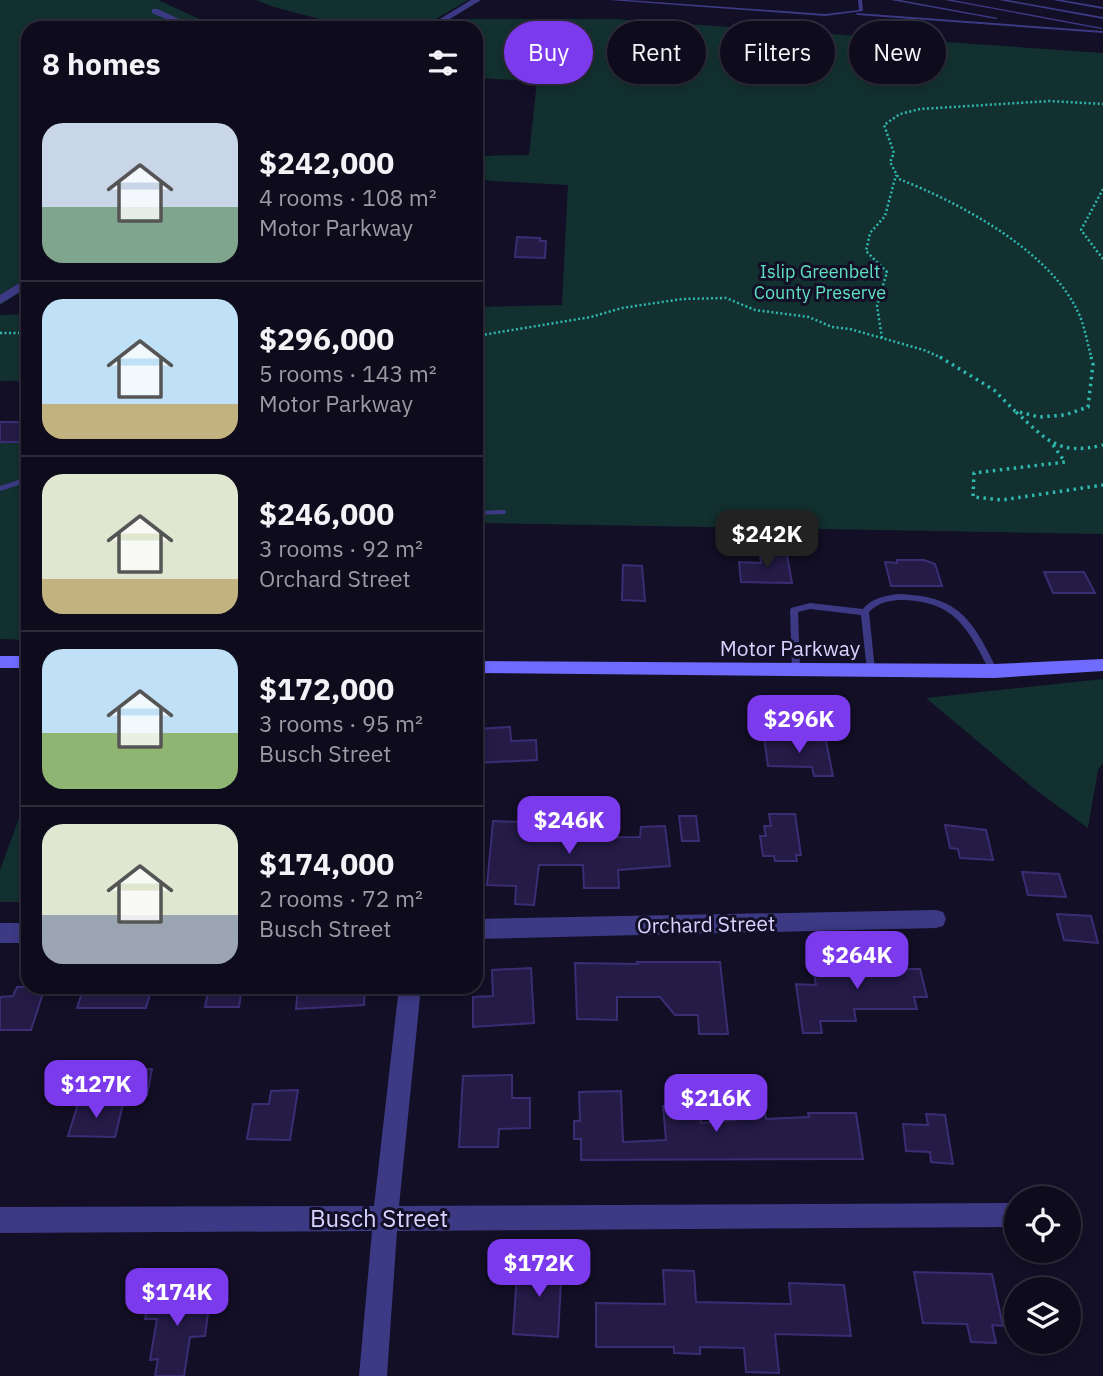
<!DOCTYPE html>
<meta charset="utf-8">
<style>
:root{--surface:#0e0b1c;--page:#1c1929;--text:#f1f3f6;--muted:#9b9ba3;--line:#2e2b3b;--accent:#7c3aed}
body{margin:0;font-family:"IBM Plex Sans",sans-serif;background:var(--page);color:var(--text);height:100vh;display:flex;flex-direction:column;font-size:26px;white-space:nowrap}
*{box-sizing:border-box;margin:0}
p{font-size:23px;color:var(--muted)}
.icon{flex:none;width:38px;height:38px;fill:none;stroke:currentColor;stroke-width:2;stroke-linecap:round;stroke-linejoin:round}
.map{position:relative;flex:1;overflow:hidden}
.side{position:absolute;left:21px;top:21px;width:462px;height:973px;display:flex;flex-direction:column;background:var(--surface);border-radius:21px;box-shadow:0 4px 10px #0003,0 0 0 2px var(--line)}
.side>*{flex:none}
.hud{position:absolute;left:504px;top:21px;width:494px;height:63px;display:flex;gap:14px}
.tools{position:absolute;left:1004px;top:1186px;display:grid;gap:14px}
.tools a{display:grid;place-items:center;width:77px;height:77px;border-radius:50%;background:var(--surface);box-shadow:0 4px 10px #0003,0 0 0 2px var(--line);font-size:35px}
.price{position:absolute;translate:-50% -60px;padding:0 16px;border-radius:14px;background:var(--accent);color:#fff;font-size:23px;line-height:46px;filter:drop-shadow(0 2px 4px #0008)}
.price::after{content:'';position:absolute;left:50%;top:42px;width:21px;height:16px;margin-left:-10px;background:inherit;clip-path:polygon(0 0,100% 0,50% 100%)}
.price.active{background:#222;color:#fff}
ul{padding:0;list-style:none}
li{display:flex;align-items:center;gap:21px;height:175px;padding:0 21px}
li+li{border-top:2px solid var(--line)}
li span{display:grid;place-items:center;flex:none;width:196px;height:140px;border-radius:21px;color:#555}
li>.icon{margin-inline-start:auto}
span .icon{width:84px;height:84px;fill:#fffc;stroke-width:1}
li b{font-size:30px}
h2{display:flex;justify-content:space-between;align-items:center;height:84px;padding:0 21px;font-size:30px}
.pill{padding:0 24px;border-radius:32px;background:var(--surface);box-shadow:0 4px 10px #0003,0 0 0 2px var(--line);font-size:24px;line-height:63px}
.pill.active{background:var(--accent);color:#fff}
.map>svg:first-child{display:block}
</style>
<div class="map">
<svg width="1103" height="1376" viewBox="0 0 1103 1376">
<rect width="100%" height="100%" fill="#130f26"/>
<g fill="#12302f">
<polygon points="0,0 158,0 219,28 28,28 28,287 0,305"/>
<polygon points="256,0 468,0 436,19 615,19 1103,53 1103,534 476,523 476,307 562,305 568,185 476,180 476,156 529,155 537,81 476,78 483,65 476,58 476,28 354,28 274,7"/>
<polygon points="28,314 28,381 0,381 0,315"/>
<polygon points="0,440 28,440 28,640 0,639"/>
<polygon points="1103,679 1103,763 1098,770 1088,828 1037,791 926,698"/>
<polygon points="28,794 28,902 0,902 0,870"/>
</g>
<g fill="#241b47" stroke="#3b2d73" stroke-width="2">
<polygon points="517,237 540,238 540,241 546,241 545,258 515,257"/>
<rect x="0" y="422" width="28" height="20"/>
<polygon points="760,554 787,555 792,583 741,582 739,562 761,563"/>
<polygon points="897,560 924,560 935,564 942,586 891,586 885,562 897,563"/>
<polygon points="623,565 642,566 645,601 622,600"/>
<polygon points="1044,572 1084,572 1095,593 1053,593"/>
<polygon points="510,727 511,741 536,740 537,760 476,763 476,729"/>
<polygon points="764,737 826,741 833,776 814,776 812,767 768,766"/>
<polygon points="769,814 795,814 801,855 796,855 797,861 775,861 774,856 763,856 760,836 766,836 764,826 771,826"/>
<polygon points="679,816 696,816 699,841 682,841"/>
<polygon points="493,821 542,823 541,838 640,837 641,827 665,826 670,866 618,870 619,888 584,888 583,865 539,865 534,905 515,904 516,886 487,885"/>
<polygon points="945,825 986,830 993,860 960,858 958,849 950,848"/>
<polygon points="1022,872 1059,874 1066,897 1028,895"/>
<polygon points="1057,914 1091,916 1098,943 1064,940"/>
<polygon points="812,961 905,962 906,969 920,969 927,997 914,997 917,1009 854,1009 856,1021 820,1021 822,1033 803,1033 796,984 816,985"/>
<polygon points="637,962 720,962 728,1034 699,1034 698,1015 675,1015 660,997 617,997 617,1020 577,1019 575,963 638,964"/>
<polygon points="531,968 534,1023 473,1027 473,997 493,996 492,970"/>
<polygon points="17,987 45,987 31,1030 0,1030 0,997 13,996"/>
<polygon points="84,987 152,987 146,1008 77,1008"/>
<polygon points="209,987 242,987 239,1007 205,1007"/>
<polygon points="298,987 365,987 364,1005 296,1009"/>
<polygon points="152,1069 147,1095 127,1096 132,1070"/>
<polygon points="512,1075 512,1098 530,1098 530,1128 499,1129 498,1147 459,1147 463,1076"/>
<polygon points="298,1090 290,1140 247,1139 253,1104 269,1104 271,1091"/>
<polygon points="621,1091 623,1142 666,1140 663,1106 699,1105 701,1123 736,1120 734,1105 764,1104 766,1119 809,1117 808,1113 856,1113 863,1159 581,1160 581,1139 574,1139 574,1121 580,1121 579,1092"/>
<polygon points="78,1104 123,1104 115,1137 68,1136"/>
<polygon points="926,1114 945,1115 953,1164 931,1162 930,1152 906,1151 903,1124 928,1125"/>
<polygon points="540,1255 554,1256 554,1262 562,1263 558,1337 513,1334 517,1273 525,1274"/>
<polygon points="663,1270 694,1271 696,1302 791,1304 789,1283 844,1285 851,1336 775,1334 779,1373 746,1372 744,1348 700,1347 700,1354 674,1353 674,1347 596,1347 596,1303 665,1304"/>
<polygon points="914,1272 992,1274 1003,1326 992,1325 996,1343 971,1342 967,1324 923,1323"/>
<polygon points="211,1290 205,1336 190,1337 184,1376 155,1376 158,1359 150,1360 157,1319 145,1319 149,1297 163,1296 165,1292"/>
</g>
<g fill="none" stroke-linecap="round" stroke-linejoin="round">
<g stroke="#2fb8b0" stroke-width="2.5" stroke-dasharray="2 2.5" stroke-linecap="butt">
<polyline points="1103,189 1081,230 1103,259"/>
<polyline points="0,333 28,333"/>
<polyline points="476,336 591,317 622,308 682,299 726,298 755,310 809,317 832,327 850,329 924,350 944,359"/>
<polyline points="882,338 877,306 887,272 866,251 870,233 885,216 896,175"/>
<path d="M1092,359C1087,344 1085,326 1078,312C1049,250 960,203 899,179L890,162L894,153L884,125L900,114L920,109L1050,101L1103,104"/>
</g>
<g stroke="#2fb8b0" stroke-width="3.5" stroke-dasharray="2.5 4.5" stroke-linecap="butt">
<polyline points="940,357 994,390 1015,411 1039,417 1065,415 1088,407 1093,364 1091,357"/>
<path d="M1016,412C1047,440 1058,456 1103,445"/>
<polyline points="1053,445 1065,462 974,473 973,497 1002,500 1103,485"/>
</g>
<g fill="#3d3a85" fill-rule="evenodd">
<polygon points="609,0 628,0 825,14 859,10 858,0 862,0 863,11 825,16"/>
<polygon points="891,0 900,0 998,18 996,19"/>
<polygon points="945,0 953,0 1103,28 1101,29"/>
<polygon points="999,0 1008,0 1103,17 1103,19"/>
<polygon points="1053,0 1062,0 1103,7 1103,9"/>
<polygon points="856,13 1103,31 1103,33 857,15"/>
<polygon points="28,477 28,482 0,491 0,486"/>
<polygon points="502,510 505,510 506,512 505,514 476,515 476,511"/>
<path d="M898,594C961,596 972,620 998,671L997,673H991C969,631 957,602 904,600C890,600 879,602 869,612L875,671L874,673L871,674L867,671L861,615L810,609L798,612L800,670L796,673L793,672L792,670L790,610L791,608L810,603L863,609C872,598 884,596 898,594Z"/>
</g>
<g fill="#3d3a85" fill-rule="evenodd">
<polygon points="152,9 158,9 198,28 187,28 152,13"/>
<polygon points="476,113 480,114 480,118 476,119"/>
<polygon points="936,910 943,912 946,919 943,926 936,928 476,939 476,919"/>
<rect x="0" y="923" width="28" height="20"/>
<polygon points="399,987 421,987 399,1206 1010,1203 1017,1205 1017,1225 1010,1227 397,1231 387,1376 359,1376 372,1231 0,1233 0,1207 374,1206"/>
</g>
<g fill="#3d3a85" fill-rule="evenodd">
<polygon points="471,0 481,0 435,28 425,28"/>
<polygon points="28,278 28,287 0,304 0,295"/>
</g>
<g fill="#6f6bff" fill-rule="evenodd">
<rect x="0" y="656" width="28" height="12"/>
<polygon points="1103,659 1103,671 994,678 476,673 476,661 994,664"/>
</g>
</g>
<g text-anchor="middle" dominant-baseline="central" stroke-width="6" stroke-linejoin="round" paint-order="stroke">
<g font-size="18" fill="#5fe0c0" stroke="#130f26">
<text x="820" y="271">Islip Greenbelt<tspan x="820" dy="21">County Preserve</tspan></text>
</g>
<g font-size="21" fill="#d9d4ff" stroke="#130f26">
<text x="790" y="648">Motor Parkway</text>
<text transform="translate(706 924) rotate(-1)">Orchard Street</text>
</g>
<g font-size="24" fill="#d9d4ff" stroke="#130f26">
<text x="379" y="1218">Busch Street</text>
</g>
</g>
</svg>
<div class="tools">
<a><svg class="icon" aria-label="locate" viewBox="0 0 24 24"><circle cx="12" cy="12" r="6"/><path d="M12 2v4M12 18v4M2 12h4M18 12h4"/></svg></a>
<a><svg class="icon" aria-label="layers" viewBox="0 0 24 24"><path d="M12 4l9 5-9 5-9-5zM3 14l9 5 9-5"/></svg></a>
</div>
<b class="price active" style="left:767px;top:570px">$242K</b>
<b class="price" style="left:799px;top:755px">$296K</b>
<b class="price" style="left:569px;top:856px">$246K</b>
<b class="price" style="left:857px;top:991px">$264K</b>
<b class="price" style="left:96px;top:1120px">$127K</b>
<b class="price" style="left:716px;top:1134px">$216K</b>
<b class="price" style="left:539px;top:1299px">$172K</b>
<b class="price" style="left:177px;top:1328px">$174K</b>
<div class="hud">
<a class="pill active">Buy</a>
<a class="pill">Rent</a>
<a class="pill">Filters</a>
<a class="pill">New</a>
</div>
<section class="side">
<h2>8 homes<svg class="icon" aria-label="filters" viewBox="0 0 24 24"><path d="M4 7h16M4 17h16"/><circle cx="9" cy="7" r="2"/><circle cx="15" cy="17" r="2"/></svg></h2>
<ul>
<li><span style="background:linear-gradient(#c9d6e8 60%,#7fa58c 0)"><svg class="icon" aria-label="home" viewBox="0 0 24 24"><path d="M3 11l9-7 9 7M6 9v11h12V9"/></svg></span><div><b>$242,000</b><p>4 rooms · 108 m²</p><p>Motor Parkway</p></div></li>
<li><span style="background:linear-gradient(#bfe0f5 75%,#c2b280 0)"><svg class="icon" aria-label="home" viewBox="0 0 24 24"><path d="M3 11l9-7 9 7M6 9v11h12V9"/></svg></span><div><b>$296,000</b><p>5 rooms · 143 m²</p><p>Motor Parkway</p></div></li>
<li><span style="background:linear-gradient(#dfe7d0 75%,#c2b280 0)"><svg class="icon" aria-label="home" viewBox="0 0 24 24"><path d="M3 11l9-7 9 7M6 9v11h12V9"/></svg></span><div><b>$246,000</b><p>3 rooms · 92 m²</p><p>Orchard Street</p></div></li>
<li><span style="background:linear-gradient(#bfe0f5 60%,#8fb573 0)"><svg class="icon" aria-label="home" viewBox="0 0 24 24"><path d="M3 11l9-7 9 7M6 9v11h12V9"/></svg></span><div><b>$172,000</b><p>3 rooms · 95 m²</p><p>Busch Street</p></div></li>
<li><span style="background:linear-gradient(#dfe7d0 65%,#9aa5b1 0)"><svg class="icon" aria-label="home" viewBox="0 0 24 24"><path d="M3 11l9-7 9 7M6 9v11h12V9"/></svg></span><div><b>$174,000</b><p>2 rooms · 72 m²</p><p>Busch Street</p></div></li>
</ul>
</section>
</div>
